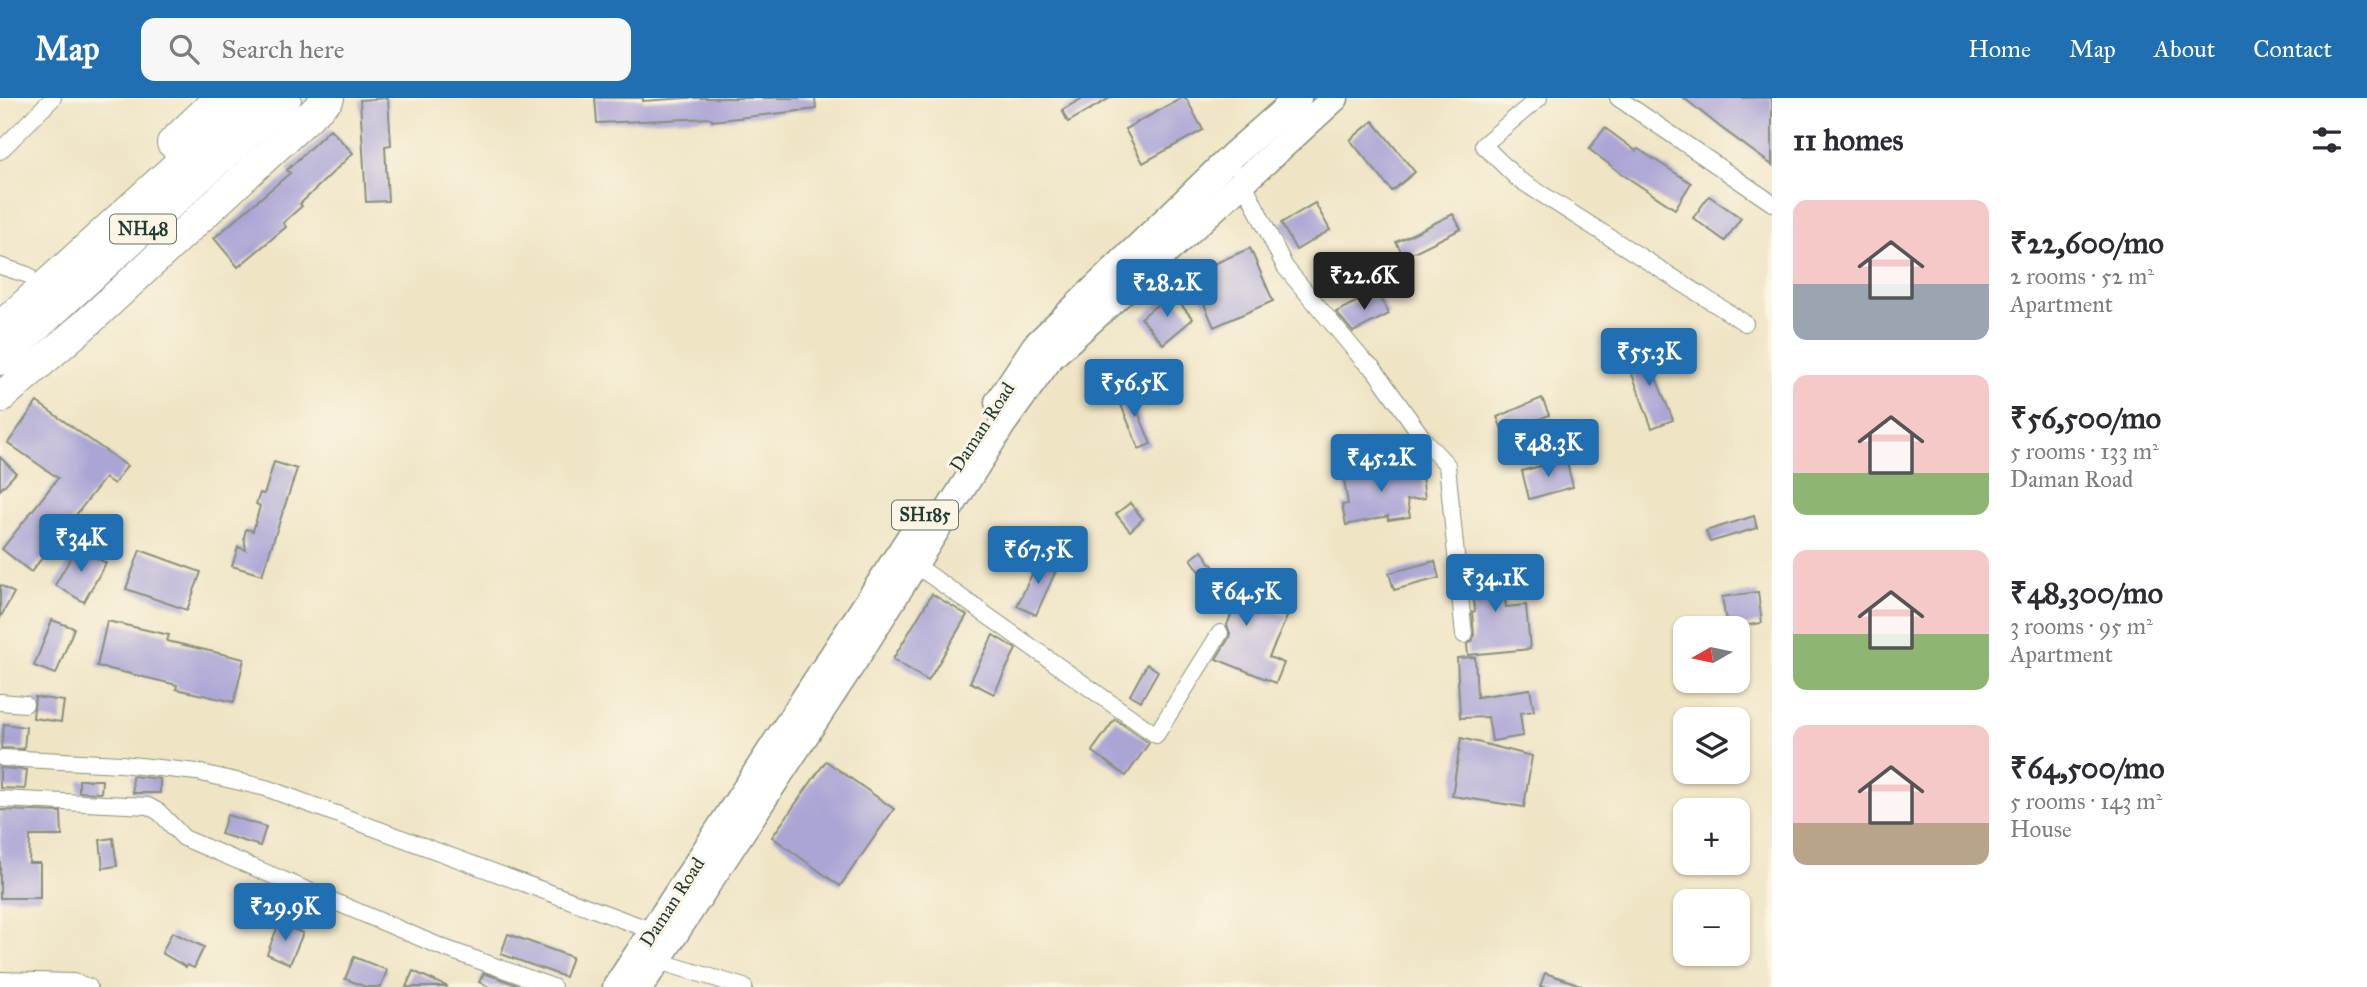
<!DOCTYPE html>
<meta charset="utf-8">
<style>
:root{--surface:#fff;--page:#f7f7f7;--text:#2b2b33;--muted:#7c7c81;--accent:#1f6fb2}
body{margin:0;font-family:"IM FELL Great Primer",serif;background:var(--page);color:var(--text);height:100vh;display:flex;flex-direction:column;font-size:26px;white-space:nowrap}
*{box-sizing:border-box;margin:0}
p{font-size:23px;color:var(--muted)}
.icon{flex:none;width:38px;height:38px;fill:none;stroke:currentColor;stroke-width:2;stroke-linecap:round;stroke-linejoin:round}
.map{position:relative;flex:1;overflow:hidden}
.sheet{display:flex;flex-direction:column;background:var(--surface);width:595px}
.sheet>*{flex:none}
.needle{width:46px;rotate:261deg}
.controls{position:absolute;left:1673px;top:518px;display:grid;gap:14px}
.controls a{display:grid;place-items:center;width:77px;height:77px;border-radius:14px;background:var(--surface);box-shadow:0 2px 5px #0004;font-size:35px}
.price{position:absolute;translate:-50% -60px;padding:0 16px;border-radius:7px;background:var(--accent);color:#fff;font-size:23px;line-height:46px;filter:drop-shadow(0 2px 4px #0008)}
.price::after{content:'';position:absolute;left:50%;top:42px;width:21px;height:16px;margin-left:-10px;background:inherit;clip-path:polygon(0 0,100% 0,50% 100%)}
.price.on{background:#222;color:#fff}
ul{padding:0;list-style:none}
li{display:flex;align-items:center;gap:21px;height:175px;padding:0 21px}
li span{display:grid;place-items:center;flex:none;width:196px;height:140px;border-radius:14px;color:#555}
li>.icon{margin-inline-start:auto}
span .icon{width:84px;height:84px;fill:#fffc;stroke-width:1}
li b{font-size:30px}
h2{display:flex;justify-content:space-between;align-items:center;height:84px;padding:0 21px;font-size:30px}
header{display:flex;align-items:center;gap:42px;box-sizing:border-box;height:98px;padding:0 35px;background:var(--accent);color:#fff}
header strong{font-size:33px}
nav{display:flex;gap:38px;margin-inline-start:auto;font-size:24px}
.search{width:490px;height:63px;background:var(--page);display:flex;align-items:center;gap:18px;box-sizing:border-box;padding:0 24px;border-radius:14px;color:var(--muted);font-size:26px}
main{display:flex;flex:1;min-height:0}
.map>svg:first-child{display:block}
</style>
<header>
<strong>Map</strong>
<div class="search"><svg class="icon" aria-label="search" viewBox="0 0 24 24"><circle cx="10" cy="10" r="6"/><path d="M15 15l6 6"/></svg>Search here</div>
<nav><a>Home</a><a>Map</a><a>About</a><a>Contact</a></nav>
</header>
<main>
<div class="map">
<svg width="1772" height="889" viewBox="0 0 1772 889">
<rect width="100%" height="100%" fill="#fcf5e5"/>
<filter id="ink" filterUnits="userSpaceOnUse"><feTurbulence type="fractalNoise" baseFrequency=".0143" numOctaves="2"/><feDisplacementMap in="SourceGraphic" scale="14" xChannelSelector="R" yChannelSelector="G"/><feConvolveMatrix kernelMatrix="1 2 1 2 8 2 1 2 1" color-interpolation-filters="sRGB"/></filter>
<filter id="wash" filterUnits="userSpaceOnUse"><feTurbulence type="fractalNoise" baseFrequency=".00686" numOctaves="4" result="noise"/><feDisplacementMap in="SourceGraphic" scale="28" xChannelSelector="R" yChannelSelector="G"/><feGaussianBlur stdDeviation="1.57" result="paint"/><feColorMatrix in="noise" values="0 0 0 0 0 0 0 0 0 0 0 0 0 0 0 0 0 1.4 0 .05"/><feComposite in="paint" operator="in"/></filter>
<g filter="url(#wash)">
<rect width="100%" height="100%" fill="#efe4c4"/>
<g id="blocks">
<g fill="#aba5d6">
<polygon points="388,0 391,47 385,48 388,103 366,104 360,2"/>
<polygon points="595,0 643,0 643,3 686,0 815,0 816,11 712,23 711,20 597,25"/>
<polygon points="1083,0 1110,0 1068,24 1062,12"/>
<polygon points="1182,0 1186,0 1203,32 1143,65 1125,31"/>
<polygon points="1684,0 1772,0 1772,67 1720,29"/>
<polygon points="1373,23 1415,74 1392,93 1350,42"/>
<polygon points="1605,30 1636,53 1638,51 1691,85 1675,111 1622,76 1589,51"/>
<polygon points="330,31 353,55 300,106 302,108 283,125 286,129 238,169 214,140 290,75 287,72"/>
<polygon points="1709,98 1741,120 1725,143 1693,120"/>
<polygon points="1315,105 1330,132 1296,152 1281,125"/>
<polygon points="1453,116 1461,131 1404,159 1396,144"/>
<polygon points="1250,150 1273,203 1214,229 1191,176"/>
<polygon points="1377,193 1389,216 1353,234 1336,214"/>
<polygon points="1171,195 1193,221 1163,246 1141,220"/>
<polygon points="1644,250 1673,322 1652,330 1625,257"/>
<polygon points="1129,292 1151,346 1139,351 1117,297"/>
<polygon points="1542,300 1549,317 1504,336 1497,319"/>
<polygon points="37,304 127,368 114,386 105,380 31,474 2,451 58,380 8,345"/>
<polygon points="0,359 16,375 0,392"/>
<polygon points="1566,361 1573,389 1529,401 1522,373"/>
<polygon points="274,364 297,371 262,477 232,468 238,449 246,452 244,439 246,431 253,433 260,408 256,406 260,395 263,396 265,394"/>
<polygon points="1405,368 1406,373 1421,371 1425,400 1407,402 1410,419 1388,422 1388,418 1346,427 1342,407 1348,406 1343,376"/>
<polygon points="1130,405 1143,421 1130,433 1116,416"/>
<polygon points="1754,418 1757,430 1710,444 1706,433"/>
<polygon points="77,449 106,465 84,504 55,487"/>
<polygon points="140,452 201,474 187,512 126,491"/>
<polygon points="1202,453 1231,493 1287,519 1269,559 1284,565 1276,585 1216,561 1229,540 1230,535 1227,527 1231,517 1191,461"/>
<polygon points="1040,459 1058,468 1036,517 1017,508"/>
<polygon points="1435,463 1439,480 1394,492 1389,475"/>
<polygon points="1498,464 1500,488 1503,487 1506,509 1526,507 1530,551 1468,557 1467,547 1473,542 1474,537 1472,514 1475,513 1467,466"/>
<polygon points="0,487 14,495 0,520"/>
<polygon points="1758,494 1762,525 1727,530 1722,499"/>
<polygon points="932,496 967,517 928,583 893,561"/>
<polygon points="52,522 74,530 56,576 34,568"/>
<polygon points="107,523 169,537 167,543 244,561 234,604 176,591 177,587 97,568"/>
<polygon points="993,537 1016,551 994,596 970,584"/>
<polygon points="1475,559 1477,599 1530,591 1534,613 1520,615 1523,638 1492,643 1488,619 1460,620 1457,560"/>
<polygon points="1147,566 1158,573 1141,603 1130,597"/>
<polygon points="35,599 64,603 61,624 33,620"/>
<polygon points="1115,621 1149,645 1126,678 1092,653"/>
<polygon points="4,626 26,629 24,651 1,650"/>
<polygon points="1461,640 1532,658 1524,709 1452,698"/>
<polygon points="826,663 894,711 840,788 772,739"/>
<polygon points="0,670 27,672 25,691 0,690"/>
<polygon points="132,678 160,681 160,695 133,695"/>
<polygon points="79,682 102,682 101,695 79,694"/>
<polygon points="0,712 61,714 62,738 30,738 29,765 40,765 40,800 0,800"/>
<polygon points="227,717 266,729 260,748 221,736"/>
<polygon points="113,740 117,768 103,770 100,742"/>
<polygon points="279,825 303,835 290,866 267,856"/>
<polygon points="172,834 204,849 194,870 187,867 186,869 162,855"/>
<polygon points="508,836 572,859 565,879 501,856"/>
<polygon points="354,859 387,872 381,889 366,889 345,881"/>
<polygon points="413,873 448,889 406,889"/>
<polygon points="484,875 520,888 521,889 489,889 479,884"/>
<polygon points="1545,875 1581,887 1581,889 1540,889"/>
</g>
</g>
</g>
<g filter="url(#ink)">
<use href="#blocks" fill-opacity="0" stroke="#87907c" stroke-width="2"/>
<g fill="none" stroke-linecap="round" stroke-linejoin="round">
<g stroke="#87907c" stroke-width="18">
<g id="street">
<polyline points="1539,0 1483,47 1518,81 1745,225"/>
<polyline points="1618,0 1772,105"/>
<polyline points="0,53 53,0"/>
<polyline points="1240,77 1285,169 1362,261 1374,271 1425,343 1447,367 1464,537"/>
<polyline points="0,168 28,177"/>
<polyline points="910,463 1156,637 1220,535"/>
<polyline points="0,604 25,606"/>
<polyline points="3,660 121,666 197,674 266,690 653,833"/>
<polyline points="0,701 148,708 159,714 184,740 444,850 553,889"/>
<polyline points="651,857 658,863 744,889"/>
<polyline points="0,882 73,884 89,889"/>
</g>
</g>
<g stroke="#87907c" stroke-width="29">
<g id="primary">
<polyline points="998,304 1035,248 1232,58 1298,0"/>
<polyline points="616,889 914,433"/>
<polyline points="640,889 856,560 1002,327 1051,259 1335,0"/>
</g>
</g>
<g stroke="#87907c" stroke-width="32">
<g id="highway">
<polyline points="172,45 219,0"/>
<polyline points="0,229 251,0"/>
<polyline points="0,262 286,0"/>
<polyline points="0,300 88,224 329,0"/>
</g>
</g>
<use href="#street" stroke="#fff" stroke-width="16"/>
<use href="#primary" stroke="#fff" stroke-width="26"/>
<use href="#highway" stroke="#fff" stroke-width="30"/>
</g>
</g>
<g text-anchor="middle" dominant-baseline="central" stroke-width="6" stroke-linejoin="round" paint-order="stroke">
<g fill="#fcf5e5" stroke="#617469" stroke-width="2">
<rect x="110" y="116.5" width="66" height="29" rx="5"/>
<rect x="892" y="402.5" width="66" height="29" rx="5"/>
</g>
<g font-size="18" font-weight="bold" fill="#1f3d34">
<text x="143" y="131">NH48</text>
<text x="925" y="417">SH185</text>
</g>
<g font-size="19" fill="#1f3d34" stroke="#fcf5e5">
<text transform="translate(982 329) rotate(-57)">Daman Road</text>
<text transform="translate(672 804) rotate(-57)">Daman Road</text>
</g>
</g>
</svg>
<div class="controls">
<a><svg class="needle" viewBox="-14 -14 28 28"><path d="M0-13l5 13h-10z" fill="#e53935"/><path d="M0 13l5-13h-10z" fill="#7c7c81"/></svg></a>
<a><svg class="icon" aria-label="layers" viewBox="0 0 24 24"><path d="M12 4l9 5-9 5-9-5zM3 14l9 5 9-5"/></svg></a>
<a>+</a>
<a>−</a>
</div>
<b class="price on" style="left:1364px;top:214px">₹22.6K</b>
<b class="price" style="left:1167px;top:221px">₹28.2K</b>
<b class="price" style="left:1649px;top:290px">₹55.3K</b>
<b class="price" style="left:1134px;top:321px">₹56.5K</b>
<b class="price" style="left:1548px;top:381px">₹48.3K</b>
<b class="price" style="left:1381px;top:396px">₹45.2K</b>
<b class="price" style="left:81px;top:476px">₹34K</b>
<b class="price" style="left:1038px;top:488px">₹67.5K</b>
<b class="price" style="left:1495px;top:516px">₹34.1K</b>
<b class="price" style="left:1246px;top:530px">₹64.5K</b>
<b class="price" style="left:285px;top:845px">₹29.9K</b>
</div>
<section class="sheet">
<h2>11 homes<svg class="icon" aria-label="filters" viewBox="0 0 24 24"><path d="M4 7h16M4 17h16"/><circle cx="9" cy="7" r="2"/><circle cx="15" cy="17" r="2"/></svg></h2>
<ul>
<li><span style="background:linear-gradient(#f6c9c9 60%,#9aa5b1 0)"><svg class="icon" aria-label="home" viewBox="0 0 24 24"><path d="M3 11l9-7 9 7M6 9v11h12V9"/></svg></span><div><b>₹22,600/mo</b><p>2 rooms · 52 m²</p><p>Apartment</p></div></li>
<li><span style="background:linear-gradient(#f6c9c9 70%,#8fb573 0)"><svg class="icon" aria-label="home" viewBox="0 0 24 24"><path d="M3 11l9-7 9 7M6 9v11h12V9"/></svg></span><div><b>₹56,500/mo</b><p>5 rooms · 133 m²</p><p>Daman Road</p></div></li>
<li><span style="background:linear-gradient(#f6c9c9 60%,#8fb573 0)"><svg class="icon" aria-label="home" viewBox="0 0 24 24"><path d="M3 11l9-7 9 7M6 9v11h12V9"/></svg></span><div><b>₹48,300/mo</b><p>3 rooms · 95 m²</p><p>Apartment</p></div></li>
<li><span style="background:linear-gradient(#f6c9c9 70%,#b9a48a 0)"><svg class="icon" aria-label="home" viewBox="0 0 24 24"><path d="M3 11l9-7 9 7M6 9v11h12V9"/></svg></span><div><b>₹64,500/mo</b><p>5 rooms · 143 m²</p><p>House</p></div></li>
</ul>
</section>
</main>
